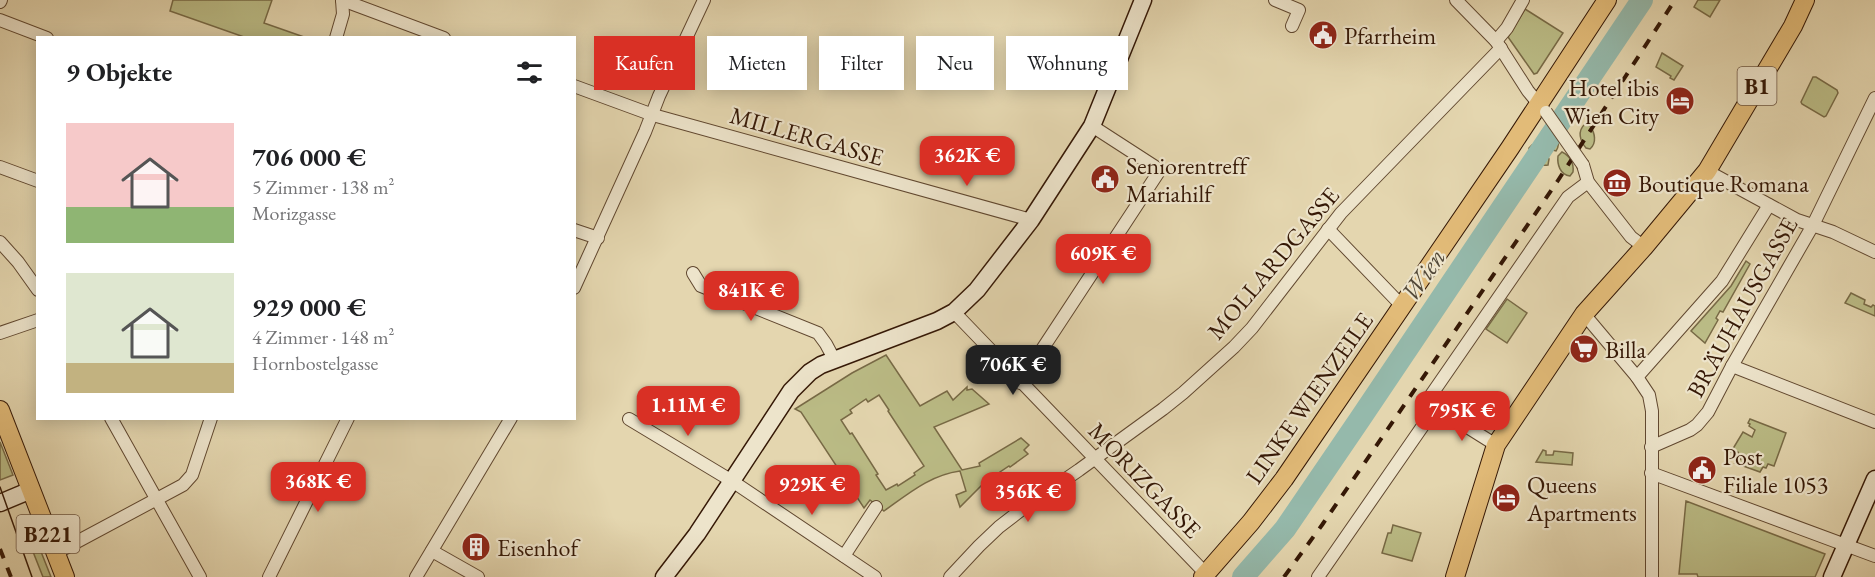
<!DOCTYPE html>
<html lang="de">
<meta charset="utf-8">
<style>
:root{--surface:#fff;--page:#f2f2f2;--text:#202124;--muted:#757577;--accent:#d93025}
body{margin:0;font-family:"EB Garamond",serif;background:var(--page);color:var(--text);height:100vh;display:flex;flex-direction:column;font-size:22px;white-space:nowrap}
*{box-sizing:border-box;margin:0}
p{font-size:20px;color:var(--muted)}
.icon{flex:none;width:33px;height:33px;fill:none;stroke:currentColor;stroke-width:2;stroke-linecap:round;stroke-linejoin:round}
.map{position:relative;flex:1;overflow:hidden}
.sheet{position:absolute;left:36px;top:36px;width:540px;height:384px;display:flex;flex-direction:column;background:var(--surface);border-radius:0px;box-shadow:0 3px 15px #0003}
.sheet>*{flex:none}
.top-card{position:absolute;left:594px;top:36px;width:570px;height:54px;display:flex;gap:12px}
.price{position:absolute;translate:-50% -51px;padding:0 14px;border-radius:12px;background:var(--accent);color:#fff;font-size:20px;line-height:39px;filter:drop-shadow(0 2px 3px #0008)}
.price::after{content:'';position:absolute;left:50%;top:36px;width:18px;height:14px;margin-left:-9px;background:inherit;clip-path:polygon(0 0,100% 0,50% 100%)}
.price.active{background:#222;color:#fff}
ul{padding:0;list-style:none}
li{display:flex;align-items:center;gap:18px;height:150px;padding:0 30px}
li span{display:grid;place-items:center;flex:none;width:168px;height:120px;border-radius:0px;color:#555}
li>.icon{margin-inline-start:auto}
span .icon{width:72px;height:72px;fill:#fffc;stroke-width:1}
li b{font-size:26px}
h2{display:flex;justify-content:space-between;align-items:center;height:72px;padding:0 30px;font-size:26px}
.pill{padding:0 21px;border-radius:0px;background:var(--surface);box-shadow:0 3px 15px #0003;font-size:21px;line-height:54px}
.pill.active{background:var(--accent);color:#fff}
.map>svg:first-child{display:block}
</style>
<div class="map">
<svg width="1875" height="577" viewBox="0 0 1875 577">
<rect width="100%" height="100%" fill="#e4d6af"/>
<filter id="stains"><feTurbulence type="fractalNoise" baseFrequency=".00333" numOctaves="4"/><feColorMatrix values="0 0 0 0 .2 0 0 0 0 .09 0 0 0 0 .02 0 0 0 .5 -.17"/></filter>
<radialGradient id="worn" r=".72"><stop offset=".6" stop-color="#630" stop-opacity="0"/><stop offset="1" stop-color="#630" stop-opacity=".3"/></radialGradient>
<g fill="#bbbc86" stroke="#786a46" stroke-width="1.5" fill-rule="evenodd">
<polygon points="173,0 272,0 264,23 304,37 244,37 170,11"/>
<polygon points="1698,0 1720,0 1710,17 1694,7"/>
<polygon points="1525,9 1563,33 1537,73 1534,74 1508,37"/>
<polygon points="1662,53 1683,66 1674,80 1670,78 1671,76 1656,67"/>
<polygon points="1813,77 1816,77 1837,90 1838,93 1826,116 1824,117 1802,104 1801,102"/>
<path d="M1585,124L1590,126C1595,133 1597,143 1590,149L1586,148C1580,141 1577,131 1585,124Z"/>
<path d="M1547,128C1556,132 1562,142 1556,151L1549,149L1542,137V131Z"/>
<path d="M1532,145C1540,145 1546,151 1549,159L1548,165C1538,167 1529,158 1529,148Z"/>
<path d="M1562,152C1570,156 1574,163 1573,172L1570,176C1560,175 1557,164 1558,156Z"/>
<polygon points="1746,261 1750,264 1723,312 1720,311 1716,318 1718,320 1705,343 1691,331 1731,286"/>
<polygon points="1851,293 1865,300 1864,304 1871,307 1873,305 1875,306 1875,316 1845,303"/>
<polygon points="1507,299 1527,313 1507,343 1486,329"/>
<path d="M886,355L920,406L947,391L953,400L967,387V390L972,389L989,404L934,427L962,470L980,466L979,463L1021,438L1029,445L1024,450L1028,454L1010,467L1009,466L1000,472L1001,474L984,486L982,485L960,507L956,495L966,491L960,471C930,475 908,494 884,511L870,500L864,508L801,412L795,409L852,373ZM879,395L889,410L888,411L924,466L914,473L915,475L898,486L897,484L886,490L876,475L878,474L852,433L850,434L841,420L852,413L850,410L866,399L868,402Z"/>
<polygon points="1750,419 1786,433 1774,466 1768,464 1766,468 1763,467 1760,472 1735,463 1741,459 1738,452 1733,453 1731,452 1743,432 1752,437 1755,430 1749,426 1750,424 1748,423"/>
<polygon points="0,442 13,475 0,480"/>
<polygon points="1543,450 1546,451 1546,455 1553,455 1554,451 1573,453 1572,465 1536,462"/>
<polygon points="1686,501 1825,554 1815,577 1698,577 1697,574 1679,574"/>
<polygon points="1393,525 1421,533 1412,561 1382,553 1388,533 1391,533"/>
<polygon points="32,529 51,577 43,577 26,534 28,531"/>
</g>
<g fill="none" stroke-linecap="round" stroke-linejoin="round">
<polyline stroke="#95b9ab" stroke-width="22" points="1243,577 1285,529 1360,419 1642,0"/>
<g stroke="#614830" stroke-width="14">
<g id="street">
<polyline points="342,0 444,38"/>
<polyline points="1275,0 1299,10 1292,26"/>
<polyline points="1456,0 1496,41 1528,91 1543,109"/>
<polyline points="0,2 1,0"/>
<polyline points="0,20 47,38"/>
<polyline points="336,38 343,14 342,0"/>
<polyline points="1496,41 1507,28 1523,0"/>
<polyline points="574,86 653,115 1031,220"/>
<polyline points="1583,165 1588,182 1631,237 1644,247"/>
<polyline points="0,167 38,181"/>
<polyline points="1707,171 1797,220 1833,232 1875,252"/>
<polyline points="1328,229 1402,306"/>
<polyline points="574,230 598,238"/>
<polyline points="0,242 18,262 38,290"/>
<polyline points="693,273 701,286 818,333 826,344 834,359"/>
<polyline points="574,288 645,132 659,96 704,0"/>
<polyline points="954,312 1209,577"/>
<polyline points="1584,314 1637,377 1649,395 1652,411 1652,577"/>
<polyline points="0,333 38,320"/>
<polyline points="1732,366 1875,422"/>
<polyline points="1637,377 1722,281 1769,205"/>
<polyline points="1020,383 1160,170 1092,126"/>
<polyline points="1427,401 1568,197 1588,182"/>
<polyline points="111,418 200,577"/>
<polyline points="629,419 732,481 875,577"/>
<polyline points="1651,447 1690,430 1697,425 1708,412 1732,366 1813,225 1875,98"/>
<polyline points="1651,473 1875,556"/>
<polyline points="432,551 478,577"/>
<polyline points="56,553 183,485 192,475 211,418"/>
<polyline points="844,556 876,507"/>
<polyline points="269,577 348,418"/>
<polyline points="416,577 511,418"/>
<polyline points="950,577 979,546 999,527 1021,510 1079,470 1163,409 1183,393 1234,347 1252,328 1341,213 1501,48"/>
<polyline points="1318,577 1429,417 1437,412 1445,413 1496,445"/>
</g>
</g>
<g stroke="#351806" stroke-width="19">
<g id="secondary">
<polyline points="0,503 31,490"/>
<polyline points="664,577 697,534 791,391 810,372 821,365 937,321 954,312 977,290 1031,220 1092,126 1143,0"/>
<polyline points="1832,577 1875,479"/>
</g>
</g>
<g stroke="#351806" stroke-width="20">
<g id="primary">
<polyline points="0,410 65,577"/>
<polyline points="1203,577 1251,522 1284,479 1510,148 1607,0"/>
<polyline points="1455,577 1496,445 1584,314 1644,247 1707,171 1793,26 1805,0"/>
</g>
</g>
<use href="#street" stroke="#ede4cb" stroke-width="12"/>
<use href="#secondary" stroke="#ede4cb" stroke-width="16"/>
<use href="#primary" stroke="#e2bb78" stroke-width="18"/>
<polyline stroke="#351806" stroke-width="1.5" points="0,487 32,577"/>
<g stroke="#351806" stroke-width="4" stroke-dasharray="10 10" stroke-linecap="butt">
<polyline points="0,549 11,577"/>
<polyline points="1284,577 1322,525 1557,182 1675,0"/>
</g>
<g stroke="#614830" stroke-width="14" stroke-linecap="butt">
<polyline id="street-bridge" points="1546,112 1583,165"/>
</g>
<use href="#street-bridge" stroke="#ede4cb" stroke-width="12"/>
</g>
<defs>
<g id="civic-disc" transform="scale(1.5)"><circle r="9.5" fill="#8f2418" stroke="#ede4cb"/><path d="M-.6-6.5H3V-4.5H.6V-3L4-1V1h2V6H-6V1h2V-1L-.6-3ZM-1.2 2.5V6h2.4V2.5Z" fill="#fff"/></g>
<g id="hotel-disc" transform="scale(1.5)"><circle r="9.5" fill="#8f2418" stroke="#ede4cb"/><path d="M-6-4.5h1.5V1H6V5H4.5V3h-9V5H-6ZM-4 0a1.8 1.8 0 1 1 3.6 0ZM.5 0V-2.5h3Q6-2.5 6 0Z" fill="#fff"/></g>
<g id="museum-disc" transform="scale(1.5)"><circle r="9.5" fill="#8f2418" stroke="#ede4cb"/><path d="M0-6L6-3V-2H-6V-3ZM-5-1h2V3h-2ZM-1-1h2V3h-2ZM3-1h2V3H3ZM-6 4H6V6H-6Z" fill="#fff"/></g>
<g id="supermarket-disc" transform="scale(1.5)"><circle r="9.5" fill="#8f2418" stroke="#ede4cb"/><path d="M-6-5.5h2.5l.6 2H6L4.5 2H-2.5L-4.4-4H-6ZM-1.5 3.2a1.3 1.3 0 1 0 .1 0ZM3 3.2a1.3 1.3 0 1 0 .1 0Z" fill="#fff"/></g>
<g id="building-disc" transform="scale(1.5)"><circle r="9.5" fill="#8f2418" stroke="#ede4cb"/><path d="M-4-6H4V6H1V3H-1V6H-4ZM-2.5-4.3h1.7v1.8h-1.7ZM.8-4.3h1.7v1.8H.8ZM-2.5-1h1.7V.8h-1.7ZM.8-1h1.7V.8H.8Z" fill="#fff"/></g>
</defs>
<g fill-rule="evenodd">
<use href="#civic-disc" x="1323" y="35"/>
<use href="#hotel-disc" x="1680" y="101"/>
<use href="#civic-disc" x="1105" y="179"/>
<use href="#museum-disc" x="1617" y="183"/>
<use href="#supermarket-disc" x="1584" y="349"/>
<use href="#civic-disc" x="1702" y="470"/>
<use href="#hotel-disc" x="1506" y="498"/>
<use href="#building-disc" x="476" y="547"/>
</g>
<g text-anchor="middle" dominant-baseline="central" stroke-width="4.5" stroke-linejoin="round" paint-order="stroke">
<g fill="#ede4cb" stroke="#6c5541" stroke-width="1.5">
<rect x="1737.5" y="67" width="39" height="38" rx="4.5"/>
<rect x="16.5" y="515" width="63" height="38" rx="4.5"/>
</g>
<g font-size="22" font-weight="bold" fill="#351806">
<text x="1757" y="86">B1</text>
<text x="48" y="534">B221</text>
</g>
<g font-size="24" fill="#351806" stroke="#ede4cb" text-anchor="start">
<text x="1344" y="35">Pfarrheim</text>
<text x="1659" y="87" text-anchor="end">Hotel ibis<tspan x="1659" dy="28">Wien City</tspan></text>
<text x="1126" y="165">Seniorentreff<tspan x="1126" dy="28">Mariahilf</tspan></text>
<text x="1638" y="183">Boutique Romana</text>
<text x="1605" y="349">Billa</text>
<text x="1723" y="456">Post<tspan x="1723" dy="28">Filiale 1053</tspan></text>
<text x="1527" y="484">Queens<tspan x="1527" dy="28">Apartments</tspan></text>
<text x="497" y="547">Eisenhof</text>
</g>
<g font-size="24" fill="#351806" stroke="#ede4cb">
<text transform="translate(807 136) rotate(16)">MILLERGASSE</text>
<text transform="translate(1273 263) rotate(-50)">MOLLARDGASSE</text>
<text transform="translate(1742 307) rotate(-61)">BRÄUHAUSGASSE</text>
<text transform="translate(1309 398) rotate(-55)">LINKE WIENZEILE</text>
<text transform="translate(1145 480) rotate(46)">MORIZGASSE</text>
</g>
<g font-size="26" font-style="italic" fill="#524838" stroke="#ede4cb">
<text transform="translate(1423 275) rotate(-56)">Wien</text>
</g>
</g>
<rect width="100%" height="100%" filter="url(#stains)"/>
<rect width="100%" height="100%" fill="url(#worn)"/>
</svg>
<b class="price" style="left:967px;top:187px">362K €</b>
<b class="price" style="left:1103px;top:285px">609K €</b>
<b class="price" style="left:751px;top:322px">841K €</b>
<b class="price active" style="left:1013px;top:396px">706K €</b>
<b class="price" style="left:688px;top:437px">1.11M €</b>
<b class="price" style="left:1462px;top:442px">795K €</b>
<b class="price" style="left:318px;top:513px">368K €</b>
<b class="price" style="left:812px;top:516px">929K €</b>
<b class="price" style="left:1028px;top:523px">356K €</b>
<div class="top-card">
<a class="pill active">Kaufen</a>
<a class="pill">Mieten</a>
<a class="pill">Filter</a>
<a class="pill">Neu</a>
<a class="pill">Wohnung</a>
</div>
<section class="sheet">
<h2>9 Objekte<svg class="icon" aria-label="filters" viewBox="0 0 24 24"><path d="M4 7h16M4 17h16"/><circle cx="9" cy="7" r="2"/><circle cx="15" cy="17" r="2"/></svg></h2>
<ul>
<li><span style="background:linear-gradient(#f6c9c9 70%,#8fb573 0)"><svg class="icon" aria-label="home" viewBox="0 0 24 24"><path d="M3 11l9-7 9 7M6 9v11h12V9"/></svg></span><div><b>706 000 €</b><p>5 Zimmer · 138 m²</p><p>Morizgasse</p></div></li>
<li><span style="background:linear-gradient(#dfe7d0 75%,#c2b280 0)"><svg class="icon" aria-label="home" viewBox="0 0 24 24"><path d="M3 11l9-7 9 7M6 9v11h12V9"/></svg></span><div><b>929 000 €</b><p>4 Zimmer · 148 m²</p><p>Hornbostelgasse</p></div></li>
</ul>
</section>
</div>
